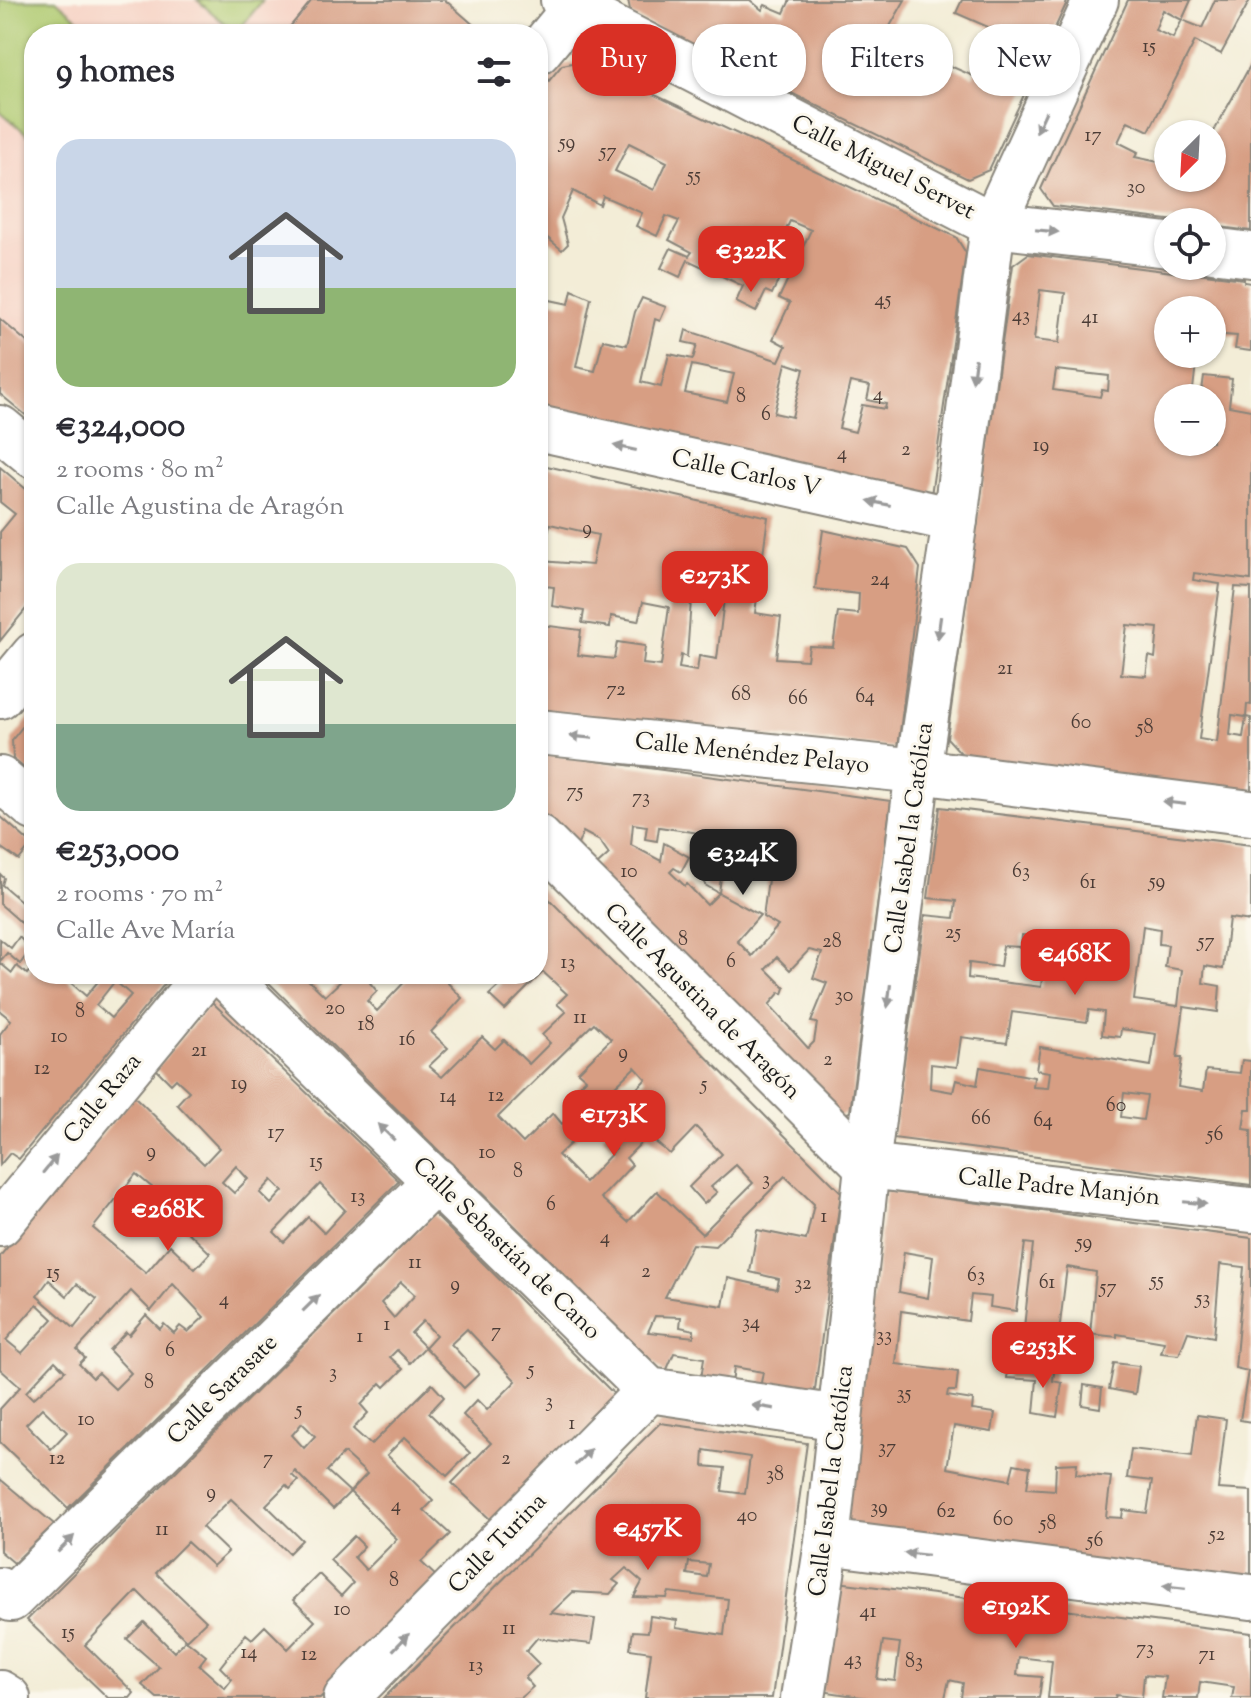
<!DOCTYPE html>
<meta charset="utf-8">
<style>
:root{--surface:#fff;--page:#f2f2f3;--text:#2b2b33;--muted:#7c7c81;--accent:#d93025}
body{margin:0;font-family:"Sorts Mill Goudy",serif;background:var(--page);color:var(--text);height:100vh;display:flex;flex-direction:column;font-size:30px;white-space:nowrap}
*{box-sizing:border-box;margin:0}
p{font-size:26px;color:var(--muted)}
.icon{flex:none;width:44px;height:44px;fill:none;stroke:currentColor;stroke-width:2;stroke-linecap:round;stroke-linejoin:round}
.map{position:relative;flex:1;overflow:hidden}
.side{position:absolute;left:24px;top:24px;width:524px;height:960px;display:flex;flex-direction:column;background:var(--surface);border-radius:32px;box-shadow:0 2px 6px #0004}
.side>*{flex:none}
.banner{position:absolute;left:572px;top:24px;width:558px;height:72px;display:flex;gap:16px}
.needle{width:52px;rotate:204deg}
.tools{position:absolute;left:1154px;top:120px;display:grid;gap:16px}
.tools a{display:grid;place-items:center;width:72px;height:72px;border-radius:50%;background:var(--surface);box-shadow:0 2px 6px #0004;font-size:40px}
.price{position:absolute;translate:-50% -68px;padding:0 18px;border-radius:16px;background:var(--accent);color:#fff;font-size:26px;line-height:52px;filter:drop-shadow(0 2px 4px #0008)}
.price::after{content:'';position:absolute;left:50%;top:48px;width:24px;height:18px;margin-left:-12px;background:inherit;clip-path:polygon(0 0,100% 0,50% 100%)}
.price.on{background:#222;color:#fff}
ul{padding:0;list-style:none}
li{display:grid;align-content:center;gap:16px;height:424px;padding:0 32px}
li span{display:grid;place-items:center;height:248px;border-radius:24px;color:#555}
li>.icon{margin-inline-start:auto}
span .icon{width:144px;height:144px;fill:#fffc;stroke-width:1}
li b{font-size:34px}
h2{display:flex;justify-content:space-between;align-items:center;height:96px;padding:0 32px;font-size:34px}
.tag{padding:0 28px;border-radius:32px;background:var(--surface);box-shadow:0 2px 6px #0004;font-size:28px;line-height:72px}
.tag.on{background:var(--accent);color:#fff}
.map>svg:first-child{display:block}
</style>
<div class="map">
<svg width="1251" height="1698" viewBox="0 0 1251 1698">
<rect width="100%" height="100%" fill="#fbf7ec"/>
<filter id="ink" filterUnits="userSpaceOnUse"><feTurbulence type="fractalNoise" baseFrequency=".0125" numOctaves="2"/><feDisplacementMap in="SourceGraphic" scale="16" xChannelSelector="R" yChannelSelector="G"/><feConvolveMatrix kernelMatrix="1 2 1 2 8 2 1 2 1" color-interpolation-filters="sRGB"/></filter>
<filter id="wash" filterUnits="userSpaceOnUse"><feTurbulence type="fractalNoise" baseFrequency=".006" numOctaves="4" result="noise"/><feDisplacementMap in="SourceGraphic" scale="32" xChannelSelector="R" yChannelSelector="G"/><feGaussianBlur stdDeviation="1.8" result="paint"/><feColorMatrix in="noise" values="0 0 0 0 0 0 0 0 0 0 0 0 0 0 0 0 0 1.4 0 .05"/><feComposite in="paint" operator="in"/></filter>
<g filter="url(#wash)">
<rect width="100%" height="100%" fill="#f3edd7"/>
<polygon fill="#f6d2c4" points="0,0 401,0 373,34 34,34 34,422 0,394"/>
<g fill="#aec96e" stroke="#657245" stroke-width="2">
<polygon points="0,0 56,0 96,34 34,34 34,140 0,111"/>
<polygon points="197,0 263,0 236,33"/>
</g>
<g id="blocks">
<g fill="#d79e83" fill-rule="evenodd">
<polygon points="312,0 445,0 484,34 284,34"/>
<polygon points="628,0 750,0 762,10 765,5 784,13 790,0 905,0 873,56 905,71 920,40 946,51 941,62 973,76 995,30 956,13 962,0 1068,0 989,170 968,179 631,15"/>
<path d="M1128,0H1191L1182,20L1202,28L1215,0H1250L1221,54L1195,41L1149,131L1128,121L1118,142L1138,152L1135,157L1168,164V178H1212V135L1251,64V231L1212,226V222H1185L1053,206L1041,189ZM1163,10L1182,20L1173,38L1155,30Z"/>
<path d="M583,61L956,237L966,253L931,495L538,414V331L545,299L569,304L572,290L591,298L576,367L595,371L603,340L627,345L635,312L642,298L666,307L660,321L655,319L641,382L661,387L669,354L693,359L697,345L683,342L686,330L779,361L786,346L773,339L790,303L779,298L811,230L790,221L777,248L790,255L772,294L766,291L756,312L736,302L743,286L688,260L680,277L661,268L671,248L689,256L692,252L669,240L679,221L666,216L657,236L636,226L642,213L603,196L600,205L573,191L561,218L568,244L562,250L538,230V94L562,65ZM629,143L667,162L654,190L615,171ZM786,363L804,369L792,417L774,413ZM692,365L734,374L727,402L685,393ZM850,382L870,386L867,400L886,404L885,409L862,405L855,432L839,428Z"/>
<path d="M1028,254L1189,274V272L1244,279V282L1251,283V351L1235,349L1237,336L1212,334V310H1168V354H1197L1192,398H1168V442H1212V398H1201L1204,376L1232,379L1229,406L1251,410V580L1194,573L1193,580L1220,584L1199,739L1217,742L1235,587L1251,588V705L1247,704L1246,717L1232,715L1230,735L1243,737L1246,717L1251,718V799L970,763L947,738L1013,265ZM1040,290L1065,293L1059,343L1034,340ZM1056,370L1109,376L1108,391L1102,390L1100,397L1053,390ZM1127,625L1158,628L1155,658L1149,656L1146,676L1121,674Z"/>
<polygon points="0,319 34,348 34,422 0,394"/>
<path d="M538,464L768,517L755,613L781,617L776,658L807,660L809,646L833,647L838,612L858,614L859,594L815,589L823,530L908,549L920,568L898,748L707,731L538,709V658L542,625L581,630L578,655L614,659L617,642L645,646L643,664L661,666L669,607L643,602L638,621L611,616L610,627L582,623L584,611L552,606L554,587L538,585ZM550,524L598,535L592,565L541,561ZM692,586L725,590L717,659L699,656L697,671L679,668L681,655L687,657Z"/>
<polygon points="0,467 34,496 34,599 0,641 0,532 15,514 0,502"/>
<polygon points="34,712 34,776 13,759 12,740"/>
<path d="M538,753L891,801L850,1112L831,1119L589,872L609,854L600,841L583,832L573,857L538,821ZM633,824L647,826L645,839L657,841L659,827L706,834L702,859L708,860L705,885L719,893L726,837L773,842L763,917L778,926L752,956L737,941L760,915L719,893L707,905L687,884L685,886L670,872L674,868L681,872L689,857L664,843L661,861L631,845ZM809,950L822,953L813,978L827,983L811,1022L817,1023L814,1042L808,1048L769,1005L780,992L783,994L785,988L766,969L777,957L790,970Z"/>
<path d="M940,807L1251,845V921L1229,918L1223,969L1205,966L1203,983L1220,986L1218,1012L1184,1007L1177,1058H1182L1178,1087L1203,1091L1206,1070L1240,1073L1242,1060L1251,1061V1109H1246L1243,1129L1251,1130V1185L893,1138L925,915L954,918L956,901L928,898ZM1143,926L1160,929L1159,944L1168,945L1165,967L1182,970L1178,1006L1134,1000ZM1022,935L1047,937L1041,987L968,978L969,963L1000,967L1003,946L1021,947ZM1089,1010L1104,1012L1102,1035L1120,1037L1121,1029L1156,1034L1151,1066L1040,1047L1036,1070L1050,1072L1048,1088L1033,1087L1034,1077L980,1067L977,1085L956,1080L953,1092L930,1088L931,1064L957,1067L961,1037L1007,1043L1012,1012L1087,1022ZM1124,1093L1147,1096L1143,1120L1121,1117Z"/>
<polygon points="0,816 34,846 34,855 27,850 19,860 0,847"/>
<polygon points="0,874 4,878 2,885 34,912 34,927 30,923 26,927 0,904"/>
<path d="M538,888L841,1192L814,1397L760,1388L763,1372L734,1367L732,1384L701,1379L704,1358L674,1353L665,1374L260,974H302L325,996L344,978L340,974H379L370,983L377,991L367,1001L377,1011L412,974H453L446,981L462,998L431,1032L448,1048L429,1066L442,1077L482,1037L495,1049L504,1040L529,1064L550,1043L542,1035L566,1012L557,1004L567,994L543,972L505,1010L489,995L501,984L492,974H538ZM594,1023L611,1039L578,1072L586,1079L565,1100L576,1110L562,1124L553,1113L523,1143L498,1117ZM635,1067L646,1079L621,1105L627,1110L603,1136L616,1149L585,1182L558,1155L591,1124L583,1117ZM696,1127L722,1154L689,1187L704,1204L717,1192L711,1187L736,1165L753,1183L702,1234L657,1191L628,1222L601,1198L632,1165L626,1158L648,1136L670,1154ZM785,1176L814,1204L806,1240L757,1230L750,1272L779,1279L777,1289L728,1278L723,1306L665,1297L692,1244L715,1246ZM655,1316L681,1317L680,1327L694,1330V1337L648,1332Z"/>
<polygon points="19,937 31,949 20,964 7,953 0,961 0,939 11,948"/>
<path d="M0,963L12,973L17,966L27,974L34,965V974H61L86,996L101,978L96,974H173L19,1159L10,1153L0,1165V1034L11,1020L0,1011ZM115,981L131,995L111,1018L96,1005Z"/>
<path d="M212,1002L399,1181L68,1508L0,1442V1409L20,1387L0,1369V1256L134,1096L204,1164L219,1148L177,1104L189,1091L176,1079L171,1084L156,1069ZM236,1166L248,1179L234,1193L222,1182ZM136,1174L171,1203L182,1188L201,1206L183,1227L210,1253L195,1269L170,1245L146,1273L93,1228ZM272,1180L283,1191L271,1204L260,1193ZM320,1184L345,1210L324,1233L308,1217L284,1242L274,1232ZM49,1280L67,1296L77,1284L97,1299L74,1328L37,1296ZM173,1284L204,1317L188,1332L180,1326L174,1333L164,1324L160,1329L146,1315L129,1335L126,1332L109,1350L131,1373L115,1389L98,1373L93,1378L79,1364L85,1358L77,1350L131,1291L151,1311ZM37,1304L53,1319L22,1353L6,1340ZM55,1361L65,1371L33,1399L26,1392ZM42,1408L67,1432L51,1449L26,1424Z"/>
<path d="M886,1191L1251,1238V1422L1240,1420L1248,1371L1235,1368L1244,1267L1220,1264L1214,1337L1188,1332L1179,1355L1161,1353L1164,1342L1117,1334V1337L1090,1334L1096,1272L1067,1267L1053,1381L1062,1383L1057,1417L1034,1413L1037,1380L1007,1378L1010,1353L1039,1357L1042,1331L1024,1328L1033,1244L1025,1243L1016,1311L990,1307L991,1297L971,1295L968,1321L901,1311L896,1364L958,1372L956,1391H948L947,1396L973,1400L972,1410L995,1413L992,1432L954,1426L947,1468L1010,1480L1014,1464L1030,1467L1027,1488L1055,1490L1056,1464L1077,1463L1076,1474L1111,1477L1106,1517L1122,1518L1123,1510L1147,1513L1152,1481L1127,1478L1131,1449L1192,1456L1197,1415L1226,1419L1218,1489L1251,1491V1586L843,1534ZM904,1252L933,1257L928,1298L899,1292Z"/>
<path d="M434,1214L619,1399L494,1523L452,1483L491,1443L463,1415L477,1400L487,1410L516,1381L467,1329L451,1344L479,1374L464,1388L425,1347L410,1363L397,1350L390,1357L403,1369L385,1387L381,1383L361,1405L368,1413L353,1429L371,1445L432,1384L444,1397L429,1413L470,1453L447,1476L405,1437L387,1455L433,1501L424,1510L450,1534L421,1562L439,1579L320,1698H157L142,1685L159,1667L127,1639L144,1622L174,1652L186,1640L137,1591L85,1645L134,1693L130,1698H108L27,1620ZM401,1282L415,1295L394,1318L381,1303ZM423,1321L436,1335L425,1347L411,1333ZM302,1423L315,1436L304,1448L292,1435ZM344,1453L367,1474L350,1492L327,1471ZM295,1471L333,1509L350,1492L397,1539L366,1570L354,1557L364,1546L354,1536L330,1560L353,1583L341,1596L319,1574L293,1600L315,1621L288,1649L265,1626L252,1639L246,1634L220,1667L232,1679L225,1688L199,1665L206,1656L186,1640L206,1621L156,1573L187,1542L213,1566L228,1552L202,1527L231,1499L289,1553L302,1540L266,1505L286,1485L290,1489L298,1481L292,1475Z"/>
<polygon points="1114,1363 1139,1366 1135,1394 1109,1389"/>
<polygon points="1084,1385 1102,1388 1100,1408 1082,1405"/>
<path d="M660,1423L807,1443L772,1698H645L651,1652L630,1649L633,1631L648,1632L650,1616L677,1620L676,1628L724,1635L728,1599L669,1592L667,1598L634,1597L642,1582L626,1568L613,1580L619,1584L610,1594L573,1592L551,1613L595,1619L591,1644L537,1638L526,1651L539,1664L525,1678L533,1687L520,1698H384ZM704,1450L750,1457L745,1494L722,1491L725,1468L703,1466ZM689,1562L709,1564L707,1577L687,1574Z"/>
<polygon points="0,1479 54,1524 14,1563 0,1551"/>
<path d="M837,1582L1251,1633V1698H1232L1234,1687L1200,1682L1198,1698H1162L1165,1677L1144,1675L1142,1698L1116,1695L1115,1698H1048L1052,1661L1019,1657L1017,1675L1042,1677L1039,1698H961L963,1683L949,1680L945,1698H868L821,1691ZM883,1641L900,1643L895,1681L877,1679Z"/>
</g>
</g>
</g>
<g filter="url(#ink)">
<use href="#blocks" fill-opacity="0" stroke="#88847a" stroke-width="2"/>
<g fill="none" stroke-linecap="round" stroke-linejoin="round">
<g stroke="#88847a" stroke-width="48">
<g id="street">
<polyline points="563,0 574,8 993,225 1168,245"/>
<polyline points="538,52 581,0"/>
<polyline points="1212,250 1251,255"/>
<polyline points="0,428 34,456"/>
<polyline points="538,428 955,520"/>
<polyline points="0,696 34,655"/>
<polyline points="538,732 918,771 1251,813"/>
<polyline points="0,779 34,808"/>
<polyline points="538,837 867,1166 1251,1210"/>
<polyline points="223,974 649,1390 840,1418"/>
<polyline points="0,1224 206,974"/>
<polyline points="827,1542 1251,1597"/>
<polyline points="0,1590 11,1599 436,1180"/>
<polyline points="0,1693 8,1698"/>
<polyline points="346,1698 649,1390"/>
<polyline points="803,1698 827,1542 867,1166 918,771 955,520 993,225 1096,0"/>
</g>
</g>
<use href="#street" stroke="#fff" stroke-width="44"/>
</g>
<defs><path id="oneway-solid" d="M-6-.8H1V-3.2L6.5 0L1 3.2V.8H-6Z" transform="scale(2)"/></defs>
<g fill="#999">
<use href="#oneway-solid" transform="translate(1041 122) rotate(115)"/>
<use href="#oneway-solid" transform="translate(1047 231) rotate(6)"/>
<use href="#oneway-solid" transform="translate(974 370) rotate(97)"/>
<use href="#oneway-solid" transform="translate(625 448) rotate(-168)"/>
<use href="#oneway-solid" transform="translate(879 503) rotate(-168)"/>
<use href="#oneway-solid" transform="translate(939 628) rotate(98)"/>
<use href="#oneway-solid" transform="translate(581 737) rotate(-174)"/>
<use href="#oneway-solid" transform="translate(1174 803) rotate(-173)"/>
<use href="#oneway-solid" transform="translate(889 996) rotate(97)"/>
<use href="#oneway-solid" transform="translate(386 1132) rotate(-136)"/>
<use href="#oneway-solid" transform="translate(50 1164) rotate(-51)"/>
<use href="#oneway-solid" transform="translate(1195 1203) rotate(6)"/>
<use href="#oneway-solid" transform="translate(311 1303) rotate(-45)"/>
<use href="#oneway-solid" transform="translate(763 1407) rotate(-171)"/>
<use href="#oneway-solid" transform="translate(583 1457) rotate(-46)"/>
<use href="#oneway-solid" transform="translate(66 1544) rotate(-45)"/>
<use href="#oneway-solid" transform="translate(916 1554) rotate(-173)"/>
<use href="#oneway-solid" transform="translate(1174 1587) rotate(-173)"/>
<use href="#oneway-solid" transform="translate(401 1642) rotate(-46)"/>
</g>
</g>
<g text-anchor="middle" dominant-baseline="central" stroke-width="6" stroke-linejoin="round" paint-order="stroke">
<g font-size="20" fill="#4b3c36">
<text x="1149" y="47">15</text>
<text x="1093" y="136">17</text>
<text x="567" y="143">59</text>
<text x="608" y="152">57</text>
<text x="694" y="176">55</text>
<text x="1136" y="188">30</text>
<text x="883" y="300">45</text>
<text x="1021" y="316">43</text>
<text x="1090" y="318">41</text>
<text x="878" y="395">4</text>
<text x="741" y="397">8</text>
<text x="766" y="415">6</text>
<text x="1041" y="446">19</text>
<text x="906" y="450">2</text>
<text x="842" y="454">4</text>
<text x="587" y="529">9</text>
<text x="880" y="580">24</text>
<text x="1005" y="669">21</text>
<text x="616" y="690">72</text>
<text x="741" y="695">68</text>
<text x="865" y="697">64</text>
<text x="798" y="699">66</text>
<text x="1081" y="723">60</text>
<text x="1145" y="728">58</text>
<text x="575" y="792">75</text>
<text x="641" y="798">73</text>
<text x="629" y="872">10</text>
<text x="1021" y="872">63</text>
<text x="1157" y="882">59</text>
<text x="1088" y="883">61</text>
<text x="953" y="933">25</text>
<text x="683" y="940">8</text>
<text x="832" y="942">28</text>
<text x="1206" y="942">57</text>
<text x="731" y="962">6</text>
<text x="568" y="963">13</text>
<text x="844" y="996">30</text>
<text x="335" y="1009">20</text>
<text x="80" y="1012">8</text>
<text x="580" y="1018">11</text>
<text x="366" y="1025">18</text>
<text x="59" y="1037">10</text>
<text x="407" y="1040">16</text>
<text x="199" y="1051">21</text>
<text x="623" y="1053">9</text>
<text x="828" y="1060">2</text>
<text x="42" y="1069">12</text>
<text x="239" y="1084">19</text>
<text x="704" y="1085">5</text>
<text x="496" y="1096">12</text>
<text x="448" y="1097">14</text>
<text x="1116" y="1106">60</text>
<text x="981" y="1119">66</text>
<text x="1043" y="1121">64</text>
<text x="276" y="1133">17</text>
<text x="1215" y="1135">56</text>
<text x="151" y="1152">9</text>
<text x="487" y="1153">10</text>
<text x="316" y="1162">15</text>
<text x="518" y="1172">8</text>
<text x="766" y="1180">3</text>
<text x="358" y="1197">13</text>
<text x="551" y="1205">6</text>
<text x="824" y="1217">1</text>
<text x="605" y="1238">4</text>
<text x="1084" y="1243">59</text>
<text x="415" y="1263">11</text>
<text x="646" y="1272">2</text>
<text x="53" y="1273">15</text>
<text x="976" y="1276">63</text>
<text x="1157" y="1281">55</text>
<text x="1047" y="1283">61</text>
<text x="803" y="1284">32</text>
<text x="455" y="1285">9</text>
<text x="1108" y="1288">57</text>
<text x="1203" y="1299">53</text>
<text x="224" y="1300">4</text>
<text x="751" y="1323">34</text>
<text x="387" y="1325">1</text>
<text x="496" y="1332">7</text>
<text x="884" y="1336">33</text>
<text x="360" y="1337">1</text>
<text x="170" y="1351">6</text>
<text x="531" y="1370">5</text>
<text x="333" y="1373">3</text>
<text x="149" y="1383">8</text>
<text x="904" y="1394">35</text>
<text x="549" y="1402">3</text>
<text x="299" y="1410">5</text>
<text x="86" y="1420">10</text>
<text x="572" y="1424">1</text>
<text x="887" y="1448">37</text>
<text x="57" y="1459">12</text>
<text x="268" y="1459">7</text>
<text x="506" y="1459">2</text>
<text x="775" y="1475">38</text>
<text x="211" y="1493">9</text>
<text x="396" y="1506">4</text>
<text x="879" y="1508">39</text>
<text x="946" y="1512">62</text>
<text x="747" y="1516">40</text>
<text x="1003" y="1520">60</text>
<text x="1048" y="1524">58</text>
<text x="162" y="1530">11</text>
<text x="1217" y="1535">52</text>
<text x="1095" y="1541">56</text>
<text x="394" y="1581">8</text>
<text x="342" y="1610">10</text>
<text x="868" y="1612">41</text>
<text x="509" y="1629">11</text>
<text x="68" y="1633">15</text>
<text x="1145" y="1649">73</text>
<text x="249" y="1653">14</text>
<text x="309" y="1655">12</text>
<text x="1207" y="1655">71</text>
<text x="853" y="1660">43</text>
<text x="914" y="1662">83</text>
<text x="476" y="1666">13</text>
</g>
<g font-size="24" fill="#1c1c1c" stroke="#fbf7ec">
<text transform="translate(883 168) rotate(27)">Calle Miguel Servet</text>
<text transform="translate(746 474) rotate(12)">Calle Carlos V</text>
<text transform="translate(752 754) rotate(6)">Calle Menéndez Pelayo</text>
<text transform="translate(910 838) rotate(-82)">Calle Isabel la Católica</text>
<text transform="translate(702 1002) rotate(45)">Calle Agustina de Aragón</text>
<text transform="translate(103 1099) rotate(-51)">Calle Raza</text>
<text transform="translate(1059 1188) rotate(6)">Calle Padre Manjón</text>
<text transform="translate(506 1249) rotate(44)">Calle Sebastián de Cano</text>
<text transform="translate(223 1390) rotate(-45)">Calle Sarasate</text>
<text transform="translate(832 1481) rotate(-83)">Calle Isabel la Católica</text>
<text transform="translate(498 1544) rotate(-46)">Calle Turina</text>
</g>
</g>
</svg>
<div class="tools">
<a><svg class="needle" viewBox="-14 -14 28 28"><path d="M0-13l5 13h-10z" fill="#e53935"/><path d="M0 13l5-13h-10z" fill="#7c7c81"/></svg></a>
<a><svg class="icon" aria-label="locate" viewBox="0 0 24 24"><circle cx="12" cy="12" r="6"/><path d="M12 2v4M12 18v4M2 12h4M18 12h4"/></svg></a>
<a>+</a>
<a>−</a>
</div>
<b class="price" style="left:751px;top:294px">€322K</b>
<b class="price" style="left:715px;top:619px">€273K</b>
<b class="price on" style="left:743px;top:897px">€324K</b>
<b class="price" style="left:1075px;top:997px">€468K</b>
<b class="price" style="left:614px;top:1158px">€173K</b>
<b class="price" style="left:168px;top:1253px">€268K</b>
<b class="price" style="left:1043px;top:1390px">€253K</b>
<b class="price" style="left:648px;top:1572px">€457K</b>
<b class="price" style="left:1016px;top:1650px">€192K</b>
<div class="banner">
<a class="tag on">Buy</a>
<a class="tag">Rent</a>
<a class="tag">Filters</a>
<a class="tag">New</a>
</div>
<section class="side">
<h2>9 homes<svg class="icon" aria-label="filters" viewBox="0 0 24 24"><path d="M4 7h16M4 17h16"/><circle cx="9" cy="7" r="2"/><circle cx="15" cy="17" r="2"/></svg></h2>
<ul>
<li><span style="background:linear-gradient(#c9d6e8 60%,#8fb573 0)"><svg class="icon" aria-label="home" viewBox="0 0 24 24"><path d="M3 11l9-7 9 7M6 9v11h12V9"/></svg></span><div><b>€324,000</b><p>2 rooms · 80 m²</p><p>Calle Agustina de Aragón</p></div></li>
<li><span style="background:linear-gradient(#dfe7d0 65%,#7fa58c 0)"><svg class="icon" aria-label="home" viewBox="0 0 24 24"><path d="M3 11l9-7 9 7M6 9v11h12V9"/></svg></span><div><b>€253,000</b><p>2 rooms · 70 m²</p><p>Calle Ave María</p></div></li>
</ul>
</section>
</div>
